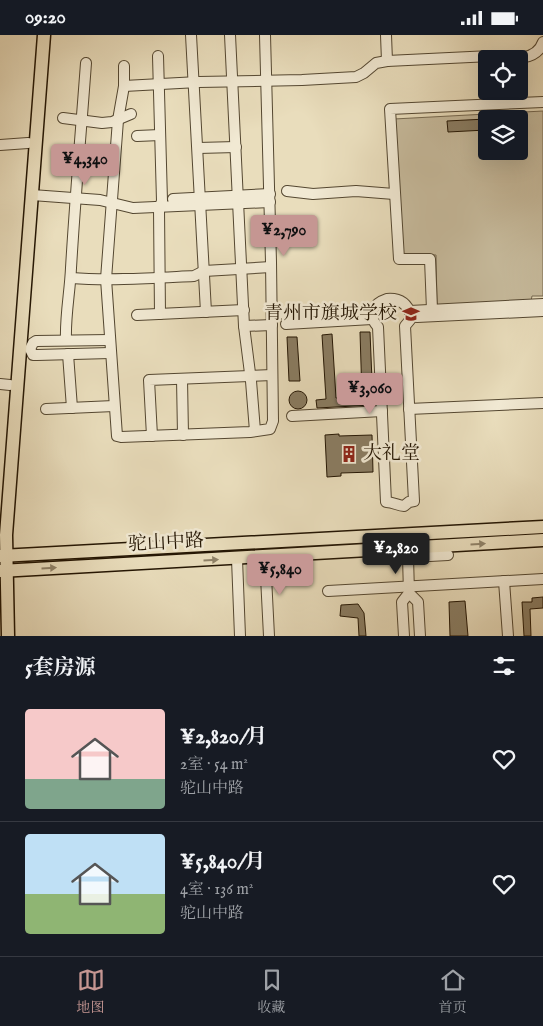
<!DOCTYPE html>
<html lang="zh">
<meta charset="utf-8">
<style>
:root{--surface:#171b24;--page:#242831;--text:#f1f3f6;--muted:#9ea1a6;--line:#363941;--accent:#c59692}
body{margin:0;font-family:"IM FELL English","Noto Serif SC",serif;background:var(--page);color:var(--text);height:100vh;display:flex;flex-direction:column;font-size:19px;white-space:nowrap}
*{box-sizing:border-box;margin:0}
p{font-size:16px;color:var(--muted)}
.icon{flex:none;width:28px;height:28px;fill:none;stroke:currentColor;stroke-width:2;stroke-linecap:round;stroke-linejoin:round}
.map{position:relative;height:601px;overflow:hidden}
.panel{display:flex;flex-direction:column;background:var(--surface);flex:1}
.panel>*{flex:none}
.buttons{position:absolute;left:478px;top:15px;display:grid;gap:10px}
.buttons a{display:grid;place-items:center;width:50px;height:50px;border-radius:5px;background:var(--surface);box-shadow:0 5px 20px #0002;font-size:25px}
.price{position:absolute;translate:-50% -42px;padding:0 11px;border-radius:5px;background:var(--accent);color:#111;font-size:16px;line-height:32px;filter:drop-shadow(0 1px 2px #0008)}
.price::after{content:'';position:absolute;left:50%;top:30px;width:15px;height:11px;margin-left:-8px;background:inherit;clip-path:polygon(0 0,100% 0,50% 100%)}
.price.active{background:#222;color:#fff}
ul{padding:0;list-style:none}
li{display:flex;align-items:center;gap:15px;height:125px;padding:0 25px}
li+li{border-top:1px solid var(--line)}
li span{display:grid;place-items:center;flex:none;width:140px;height:100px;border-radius:5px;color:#555}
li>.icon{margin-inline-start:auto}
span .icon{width:60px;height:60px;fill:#fffc;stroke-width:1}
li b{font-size:21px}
h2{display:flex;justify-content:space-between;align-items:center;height:60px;padding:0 25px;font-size:21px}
.status{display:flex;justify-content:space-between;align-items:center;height:35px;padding:0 25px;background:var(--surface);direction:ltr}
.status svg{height:14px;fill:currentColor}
.dock{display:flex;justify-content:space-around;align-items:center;height:70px;border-top:1px solid var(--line);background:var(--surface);font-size:14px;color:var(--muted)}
.dock a{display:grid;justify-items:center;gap:2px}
.dock .active{color:var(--accent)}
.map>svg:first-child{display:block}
</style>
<div class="status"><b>09:20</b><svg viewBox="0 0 49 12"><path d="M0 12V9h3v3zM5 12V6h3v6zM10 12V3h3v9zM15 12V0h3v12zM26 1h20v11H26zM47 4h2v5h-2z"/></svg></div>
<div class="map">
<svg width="543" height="601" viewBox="0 0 543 601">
<rect width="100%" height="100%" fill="#e9ddbc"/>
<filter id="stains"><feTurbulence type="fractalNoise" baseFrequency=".004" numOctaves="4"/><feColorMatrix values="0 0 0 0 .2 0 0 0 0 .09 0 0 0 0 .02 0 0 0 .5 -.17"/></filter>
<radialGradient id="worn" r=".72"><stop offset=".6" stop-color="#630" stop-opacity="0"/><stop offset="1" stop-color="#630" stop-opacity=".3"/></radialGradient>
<path fill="#c7bb9d" stroke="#756850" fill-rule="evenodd" d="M543,76V261H532L531,266L439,271L437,268L436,220L403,219L394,84ZM486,84H519V116H486Z"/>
<g fill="#8a7d63" stroke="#231503">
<polygon points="486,84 486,95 448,97 447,86"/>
<polygon points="360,297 370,297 373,370 317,373 316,365 326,364 322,300 332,299 336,363 362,362"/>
<polygon points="287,302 297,302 300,346 289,346"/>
<circle cx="298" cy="365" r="9"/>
<polygon points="339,399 339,401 372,400 373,437 341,438 341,441 327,442 325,400"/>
<polygon points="543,562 543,573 530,574 531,601 524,601 522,567 532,567 532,563"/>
<polygon points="465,566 468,601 450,601 449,567"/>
<polygon points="358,569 364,578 366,601 359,601 358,583 340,581 341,570"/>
</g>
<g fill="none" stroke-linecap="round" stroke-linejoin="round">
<g stroke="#544731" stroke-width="12">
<g id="minor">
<polyline points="191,0 206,277"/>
<polyline points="230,0 244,291 251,346 255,396"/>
<polyline points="386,0 387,26"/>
<polyline points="158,21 162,166 159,174 160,279"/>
<polyline points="124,31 124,51 118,85 106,244 117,401 121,402 250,397 270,394 273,386 271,227 265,0"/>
<path d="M124,51L198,47L302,45L356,42L364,38L376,28L387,26L491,21C509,23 536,28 543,7"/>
<polyline points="63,83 102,88 112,87 131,79"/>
<polyline points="137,101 160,100"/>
<polyline points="0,110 28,108"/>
<polyline points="198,113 236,112"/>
<polyline points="287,156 313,159 356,156 394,159"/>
<polyline points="32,160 100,165 133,173 270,167"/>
<polyline points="173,164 270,159"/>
<path d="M71,243C111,246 153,243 194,241L204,236L271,232"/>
<path d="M387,264C399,263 407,268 411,280L410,285L405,291L414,466L409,467L404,471C398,471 394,467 386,467L378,292C367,280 372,269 387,264Z"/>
<polyline points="432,275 430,224 399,224 390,74 543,67"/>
<polyline points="410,276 543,269"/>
<polyline points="137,280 244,275"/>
<polyline points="285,280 372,276"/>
<polyline points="417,282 543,276"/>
<polyline points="286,289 372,284"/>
<polyline points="244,291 272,290"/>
<path d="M66,305C65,281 70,257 71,233C75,165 81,96 86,28"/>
<polyline points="110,305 36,306 33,308 30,314 33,320 37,320 110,318"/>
<polyline points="68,319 72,373"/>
<polyline points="182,344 183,400"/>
<polyline points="0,349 10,350"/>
<polyline points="46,374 114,371"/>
<polyline points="409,374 543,368"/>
<polyline points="292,381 382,376"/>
<polyline points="152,401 149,345 272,340"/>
<polyline points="265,522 269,601"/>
<polyline points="408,522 409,558 418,567 420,601"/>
<polyline points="237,524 240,601"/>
<polyline points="375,524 448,520"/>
<polyline points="504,546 508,601"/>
<polyline points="328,556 543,544"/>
<polyline points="404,601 402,567 409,558"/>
</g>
</g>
<g stroke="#231503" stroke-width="15">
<g id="major">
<polyline points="0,521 543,492"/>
<polyline points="0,536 543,505"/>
<polyline points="8,601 6,500 44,0"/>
</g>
</g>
<use href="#minor" stroke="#f1e9d3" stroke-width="10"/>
<use href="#major" stroke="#e9ddbc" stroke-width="12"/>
</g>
<defs><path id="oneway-solid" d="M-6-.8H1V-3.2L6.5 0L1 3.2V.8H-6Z" transform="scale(1.25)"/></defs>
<g fill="#908369">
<use href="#oneway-solid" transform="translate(478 509) rotate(-3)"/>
<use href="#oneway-solid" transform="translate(211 525) rotate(-3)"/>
<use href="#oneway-solid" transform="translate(49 533) rotate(-3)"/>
</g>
<defs>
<g id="school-bare" transform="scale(1.35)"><path d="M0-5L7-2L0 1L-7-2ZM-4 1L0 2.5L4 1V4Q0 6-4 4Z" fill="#8f2418" stroke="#f1e9d3" stroke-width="2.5" paint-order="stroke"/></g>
<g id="building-bare" transform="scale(1.35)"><path d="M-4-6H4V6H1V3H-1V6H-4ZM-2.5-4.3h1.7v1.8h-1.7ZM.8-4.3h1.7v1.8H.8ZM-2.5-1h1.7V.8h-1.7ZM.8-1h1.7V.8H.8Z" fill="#8f2418" stroke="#f1e9d3" stroke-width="2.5" paint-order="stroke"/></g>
</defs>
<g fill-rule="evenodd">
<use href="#school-bare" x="411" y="279"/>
<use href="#building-bare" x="349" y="419"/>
</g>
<g text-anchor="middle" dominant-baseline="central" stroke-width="5" stroke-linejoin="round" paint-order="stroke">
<g font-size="19" fill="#231503" stroke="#f1e9d3" text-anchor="end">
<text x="397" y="279">青州市旗城学校</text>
<text x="363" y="419" text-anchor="start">大礼堂</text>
</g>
<g font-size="19" fill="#231503" stroke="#f1e9d3">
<text transform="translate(166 508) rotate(-3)">驼山中路</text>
</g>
</g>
<rect width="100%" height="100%" filter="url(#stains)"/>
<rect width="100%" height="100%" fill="url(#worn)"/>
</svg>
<div class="buttons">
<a><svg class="icon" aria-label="locate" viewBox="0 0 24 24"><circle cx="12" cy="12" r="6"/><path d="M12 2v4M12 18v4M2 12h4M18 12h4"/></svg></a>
<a><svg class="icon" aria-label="layers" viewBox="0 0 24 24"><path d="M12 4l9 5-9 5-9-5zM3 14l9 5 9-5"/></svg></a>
</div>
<b class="price" style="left:85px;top:151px">¥4,340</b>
<b class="price" style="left:284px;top:222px">¥2,790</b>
<b class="price" style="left:370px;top:380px">¥3,060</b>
<b class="price active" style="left:396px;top:540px">¥2,820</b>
<b class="price" style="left:280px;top:561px">¥5,840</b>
</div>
<section class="panel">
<h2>5套房源<svg class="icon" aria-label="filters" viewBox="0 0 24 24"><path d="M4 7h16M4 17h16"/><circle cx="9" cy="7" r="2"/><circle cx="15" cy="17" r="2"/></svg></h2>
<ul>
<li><span style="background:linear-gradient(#f6c9c9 70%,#7fa58c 0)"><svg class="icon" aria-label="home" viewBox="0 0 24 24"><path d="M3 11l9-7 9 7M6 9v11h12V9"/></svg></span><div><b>¥2,820/月</b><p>2室 · 54 m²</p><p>驼山中路</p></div><svg class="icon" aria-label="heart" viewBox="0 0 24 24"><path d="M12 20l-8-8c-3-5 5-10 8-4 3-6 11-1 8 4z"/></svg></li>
<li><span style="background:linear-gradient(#bfe0f5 60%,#8fb573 0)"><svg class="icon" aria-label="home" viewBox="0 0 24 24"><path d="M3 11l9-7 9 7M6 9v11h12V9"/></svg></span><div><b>¥5,840/月</b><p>4室 · 136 m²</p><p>驼山中路</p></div><svg class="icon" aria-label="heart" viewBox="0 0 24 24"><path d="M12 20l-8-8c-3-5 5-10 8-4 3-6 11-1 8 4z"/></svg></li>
</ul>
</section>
<nav class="dock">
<a class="active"><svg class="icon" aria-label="map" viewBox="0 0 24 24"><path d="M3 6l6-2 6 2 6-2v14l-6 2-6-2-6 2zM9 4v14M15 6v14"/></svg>地图</a>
<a><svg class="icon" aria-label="saved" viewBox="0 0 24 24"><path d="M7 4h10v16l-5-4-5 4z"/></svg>收藏</a>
<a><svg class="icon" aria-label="home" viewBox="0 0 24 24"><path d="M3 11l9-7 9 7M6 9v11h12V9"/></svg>首页</a>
</nav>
